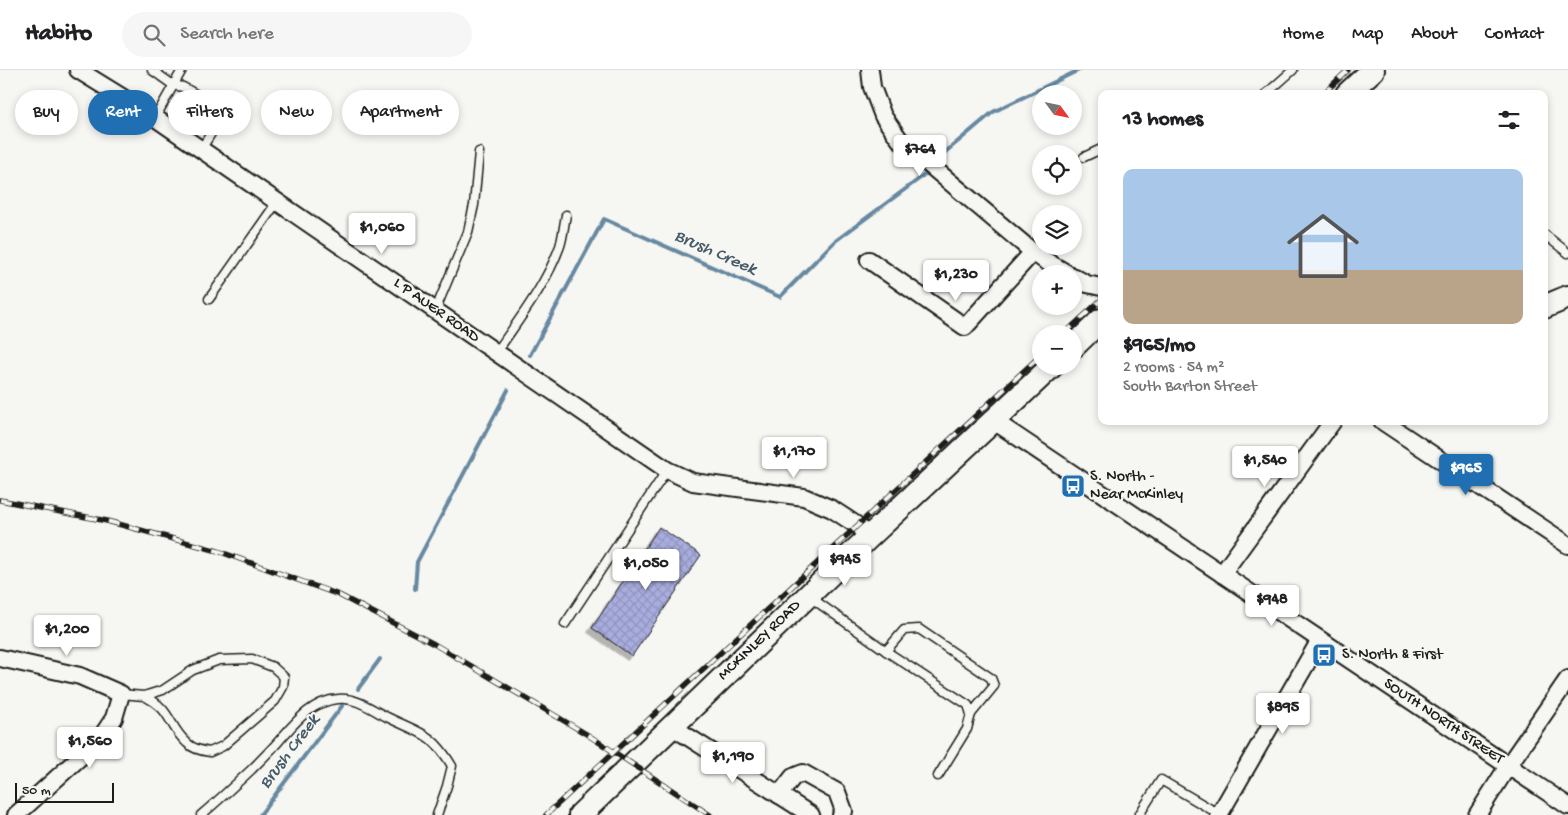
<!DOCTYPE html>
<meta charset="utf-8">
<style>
:root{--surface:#fff;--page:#f6f6f6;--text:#202124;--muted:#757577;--line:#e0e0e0;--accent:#1f6fb2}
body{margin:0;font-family:"Gochi Hand",sans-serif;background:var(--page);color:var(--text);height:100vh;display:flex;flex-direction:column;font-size:19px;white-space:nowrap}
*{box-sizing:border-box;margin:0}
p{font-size:16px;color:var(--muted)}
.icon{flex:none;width:28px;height:28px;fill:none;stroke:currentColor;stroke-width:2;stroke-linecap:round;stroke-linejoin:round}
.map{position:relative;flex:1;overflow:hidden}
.side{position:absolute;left:1098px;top:20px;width:450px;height:335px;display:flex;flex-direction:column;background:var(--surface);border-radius:10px;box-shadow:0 2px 8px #0003}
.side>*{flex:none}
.banner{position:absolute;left:15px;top:20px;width:475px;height:45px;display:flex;gap:10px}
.needle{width:32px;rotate:123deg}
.fabs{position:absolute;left:1032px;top:15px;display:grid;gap:10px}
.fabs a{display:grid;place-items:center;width:50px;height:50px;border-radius:50%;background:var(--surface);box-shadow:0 2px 8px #0003;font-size:25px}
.scale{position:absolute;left:15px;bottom:12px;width:99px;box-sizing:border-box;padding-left:5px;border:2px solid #1c1c1c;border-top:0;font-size:14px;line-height:18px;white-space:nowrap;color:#1c1c1c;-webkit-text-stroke:4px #f6f6f2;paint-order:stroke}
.price{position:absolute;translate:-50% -42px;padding:0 11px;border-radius:5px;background:#fff;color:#222;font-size:16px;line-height:32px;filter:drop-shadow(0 1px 2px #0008)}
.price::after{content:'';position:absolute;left:50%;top:30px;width:15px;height:11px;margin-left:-8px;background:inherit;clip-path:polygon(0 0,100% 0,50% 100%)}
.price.active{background:var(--accent);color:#fff}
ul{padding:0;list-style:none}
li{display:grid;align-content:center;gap:10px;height:265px;padding:0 25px}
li+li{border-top:1px solid var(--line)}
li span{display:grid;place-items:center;height:155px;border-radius:10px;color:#555}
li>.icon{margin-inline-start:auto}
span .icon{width:90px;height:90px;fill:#fffc;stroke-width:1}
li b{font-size:21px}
h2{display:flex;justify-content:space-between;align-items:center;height:60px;padding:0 25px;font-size:21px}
.chip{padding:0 18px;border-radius:22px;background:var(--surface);box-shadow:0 2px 8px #0003;font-size:18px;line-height:45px}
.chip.active{background:var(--accent);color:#fff}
header{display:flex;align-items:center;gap:30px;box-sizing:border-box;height:70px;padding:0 25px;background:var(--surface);border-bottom:1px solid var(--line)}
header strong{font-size:24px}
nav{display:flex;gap:28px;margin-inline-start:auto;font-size:18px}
.search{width:350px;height:45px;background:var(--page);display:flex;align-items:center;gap:12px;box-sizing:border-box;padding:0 18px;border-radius:28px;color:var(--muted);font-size:19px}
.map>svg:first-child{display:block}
</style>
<header>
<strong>Habito</strong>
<div class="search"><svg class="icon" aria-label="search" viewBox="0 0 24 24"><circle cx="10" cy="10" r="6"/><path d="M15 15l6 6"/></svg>Search here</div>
<nav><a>Home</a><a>Map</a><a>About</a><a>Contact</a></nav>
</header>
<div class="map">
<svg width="1568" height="745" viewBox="0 0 1568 745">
<defs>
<pattern id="building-cross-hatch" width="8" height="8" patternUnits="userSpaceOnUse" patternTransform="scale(1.25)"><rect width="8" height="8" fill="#a9adde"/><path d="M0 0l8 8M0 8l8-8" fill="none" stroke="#9194be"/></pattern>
<filter id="shadow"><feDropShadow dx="-4.5" dy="4.5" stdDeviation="0" flood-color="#0004"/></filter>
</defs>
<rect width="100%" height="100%" fill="#f6f6f2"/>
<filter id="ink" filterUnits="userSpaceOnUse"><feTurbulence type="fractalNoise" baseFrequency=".02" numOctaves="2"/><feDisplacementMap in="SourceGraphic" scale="10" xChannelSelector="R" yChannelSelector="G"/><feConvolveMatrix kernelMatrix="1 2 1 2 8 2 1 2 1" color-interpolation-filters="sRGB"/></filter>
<g filter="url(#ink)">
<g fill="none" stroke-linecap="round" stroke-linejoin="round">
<g stroke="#6688a0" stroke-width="4">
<polyline points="937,89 993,42 1079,0"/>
<polyline points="530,285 604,149 780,227 834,172 927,103"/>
<polyline points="415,519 417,492 508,320"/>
<polyline points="358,619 380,589"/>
<polyline points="260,745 342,636"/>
</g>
</g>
<polygon fill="url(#building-cross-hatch)" stroke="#1c1c1c" filter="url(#shadow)" points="659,457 701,485 632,586 592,558"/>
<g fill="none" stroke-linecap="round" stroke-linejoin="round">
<g stroke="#1c1c1c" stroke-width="11">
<g id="lane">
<polyline points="152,0 173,15 183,17 201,27 211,40 213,52 212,62 201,79"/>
<polyline points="1266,24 1293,0"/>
<polyline points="155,48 182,0"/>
<polyline points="1084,87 1101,79"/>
<polyline points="1544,164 1568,183"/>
<polyline points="209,229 277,132"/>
<polyline points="435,241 468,162 474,135 479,82"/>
<path d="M496,283C519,249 546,215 560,176C563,167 564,155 566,145"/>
<polyline points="810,527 889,583 968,635 971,644 967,659 938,706"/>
<polyline points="565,554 667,400"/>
<polyline points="886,581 904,560 919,559 991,608 994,616 971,644"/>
<path d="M121,624L144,626L163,620L193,600L219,590L252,589L273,597L284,607L283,617L275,631L223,676L210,682C202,681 193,679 187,673C168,656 172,639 144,626"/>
<path d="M201,745C218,731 235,715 252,699C261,690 270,681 278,672C295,653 311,631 338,629C356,627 371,639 387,647C419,663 432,662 452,696L447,716L437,745"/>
<polyline points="1139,745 1161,710 1219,744"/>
</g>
</g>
<g stroke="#1c1c1c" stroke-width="20">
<g id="street">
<polyline points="78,0 151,45 667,400 693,412 804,427 832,439 858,456 869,467"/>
<polyline points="870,0 872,17 883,46 900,70 1033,182 1044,190 1068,204"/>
<polyline points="869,190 965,257 1033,182"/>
<polyline points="1074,207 1087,214 1101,217"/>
<polyline points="994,351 1568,736"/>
<polyline points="1382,351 1568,475"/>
<polyline points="1222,504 1333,351"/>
<polyline points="0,588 80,606 121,624 114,648 100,669 16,745"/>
<polyline points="671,656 811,745"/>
<polyline points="779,725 793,707 803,703 837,722 844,741 841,745"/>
<polyline points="1219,745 1320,570"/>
<polyline points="1477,745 1508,696 1568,609"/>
</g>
</g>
<g stroke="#1c1c1c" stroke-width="26">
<g id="secondary">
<polyline points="1347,24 1373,0"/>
<polyline points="1544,237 1568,227"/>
<polyline points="1074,276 1101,250"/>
<polyline points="580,745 869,467 1052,296"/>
</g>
</g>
<use href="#lane" stroke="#f6f6f2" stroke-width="8"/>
<use href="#street" stroke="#f6f6f2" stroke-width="16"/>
<use href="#secondary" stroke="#f6f6f2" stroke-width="22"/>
<g stroke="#1c1c1c" stroke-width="5.5">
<g id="rail">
<polyline points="1323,24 1348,0"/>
<polyline points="1064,264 1101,230"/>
<polyline points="0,430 107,451 218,481 339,525 434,574 588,665 710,745"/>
<polyline points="546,745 1041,285"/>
</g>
</g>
<use href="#rail" stroke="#f6f6f2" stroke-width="4" stroke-dasharray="11" stroke-linecap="butt"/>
</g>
</g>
<defs>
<g id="bus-square" transform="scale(1.25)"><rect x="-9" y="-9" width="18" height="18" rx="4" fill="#1f6fb2" stroke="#f6f6f2"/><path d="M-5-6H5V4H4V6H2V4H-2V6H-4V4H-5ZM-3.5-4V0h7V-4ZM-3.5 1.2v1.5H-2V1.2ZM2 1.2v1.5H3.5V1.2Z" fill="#fff"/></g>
</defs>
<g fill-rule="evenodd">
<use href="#bus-square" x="1073" y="416"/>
<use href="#bus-square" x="1324" y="585"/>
</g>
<g text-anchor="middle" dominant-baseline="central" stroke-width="4.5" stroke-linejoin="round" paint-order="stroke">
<g font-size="16" fill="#1c1c1c" stroke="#f6f6f2">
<text transform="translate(436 241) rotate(35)">L P AUER ROAD</text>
<text transform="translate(760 571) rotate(-44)">MCKINLEY ROAD</text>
<text transform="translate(1443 652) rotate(34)">SOUTH NORTH STREET</text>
</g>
<g font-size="16" fill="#1c1c1c" stroke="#f6f6f2" text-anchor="start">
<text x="1090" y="407">S. North -<tspan x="1090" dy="18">Near McKinley</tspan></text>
<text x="1342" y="585">S. North &amp; First</text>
</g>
<g font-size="18" font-style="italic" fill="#475b69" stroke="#f6f6f2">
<text transform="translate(715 183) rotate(24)">Brush Creek</text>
<text transform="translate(290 682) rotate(-53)">Brush Creek</text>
</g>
</g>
</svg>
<div class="fabs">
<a><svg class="needle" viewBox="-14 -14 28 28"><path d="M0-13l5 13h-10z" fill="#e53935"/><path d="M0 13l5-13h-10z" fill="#757577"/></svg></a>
<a><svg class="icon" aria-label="locate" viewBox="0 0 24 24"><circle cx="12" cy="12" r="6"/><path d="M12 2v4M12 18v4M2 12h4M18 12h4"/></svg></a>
<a><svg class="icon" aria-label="layers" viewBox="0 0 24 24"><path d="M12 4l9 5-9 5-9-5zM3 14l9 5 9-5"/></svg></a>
<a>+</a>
<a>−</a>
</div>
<div class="scale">50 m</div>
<b class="price" style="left:920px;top:107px">$764</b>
<b class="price" style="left:382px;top:185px">$1,060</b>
<b class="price" style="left:956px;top:232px">$1,230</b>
<b class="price" style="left:794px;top:409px">$1,170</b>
<b class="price" style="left:1265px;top:418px">$1,540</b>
<b class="price active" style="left:1466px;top:426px">$965</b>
<b class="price" style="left:845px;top:517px">$945</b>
<b class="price" style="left:646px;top:521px">$1,050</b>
<b class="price" style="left:1272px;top:557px">$948</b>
<b class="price" style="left:67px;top:587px">$1,200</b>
<b class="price" style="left:1283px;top:665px">$895</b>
<b class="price" style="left:90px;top:699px">$1,560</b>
<b class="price" style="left:733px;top:714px">$1,190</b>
<div class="banner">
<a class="chip">Buy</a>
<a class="chip active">Rent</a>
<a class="chip">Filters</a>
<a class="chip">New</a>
<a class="chip">Apartment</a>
</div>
<section class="side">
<h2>13 homes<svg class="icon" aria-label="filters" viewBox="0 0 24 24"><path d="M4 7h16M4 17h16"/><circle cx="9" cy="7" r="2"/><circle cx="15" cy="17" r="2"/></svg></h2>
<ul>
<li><span style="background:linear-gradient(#a9c7e8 65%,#b9a48a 0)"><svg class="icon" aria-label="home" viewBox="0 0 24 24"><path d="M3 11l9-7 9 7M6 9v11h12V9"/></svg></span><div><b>$965/mo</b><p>2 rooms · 54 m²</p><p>South Barton Street</p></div></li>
</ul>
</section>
</div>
